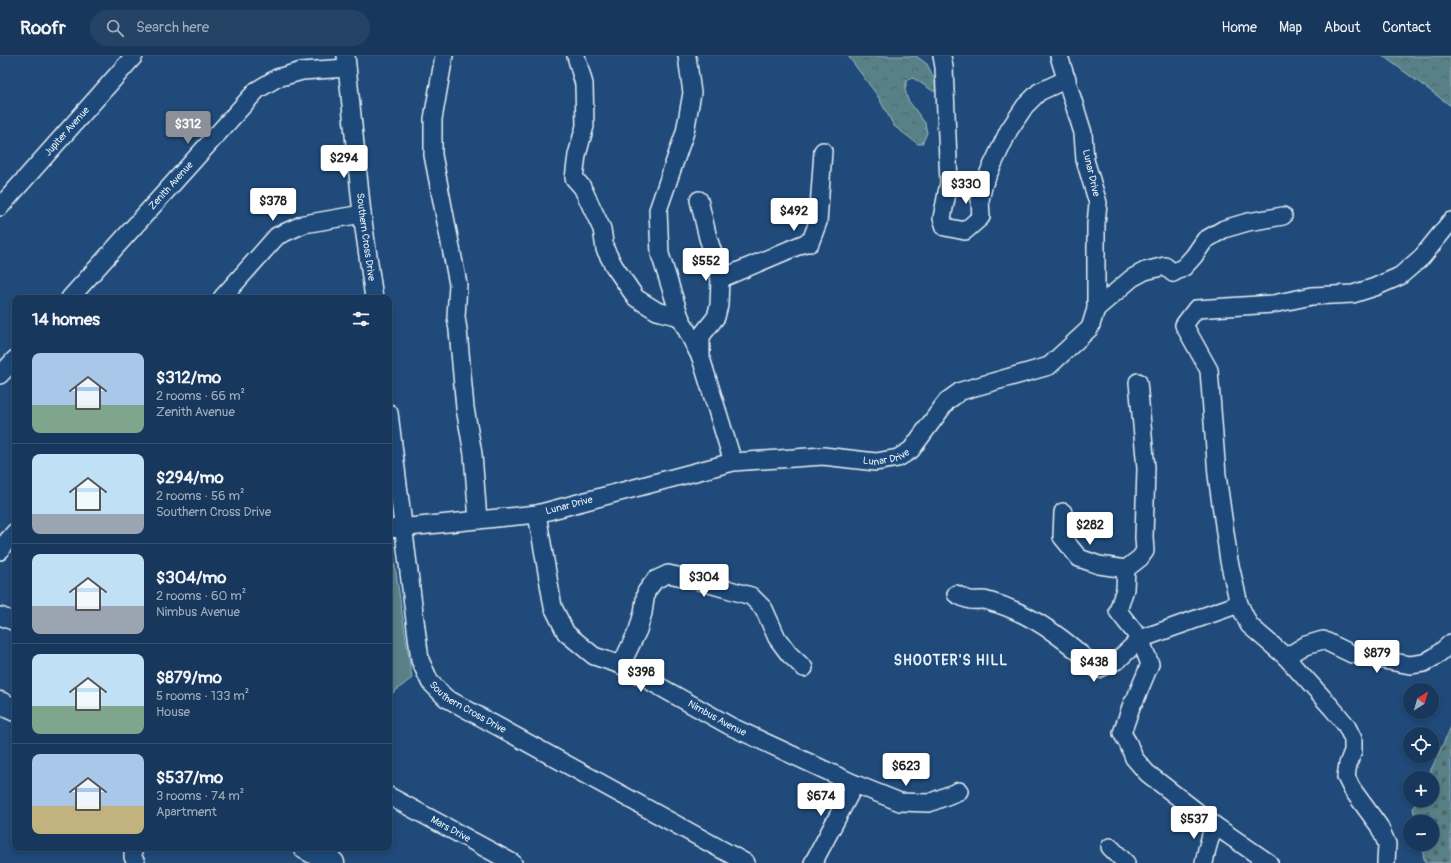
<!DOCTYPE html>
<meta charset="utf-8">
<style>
:root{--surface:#17385c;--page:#244365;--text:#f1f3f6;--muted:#9eacbb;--line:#365272;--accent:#8c9099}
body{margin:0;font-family:Pangolin,sans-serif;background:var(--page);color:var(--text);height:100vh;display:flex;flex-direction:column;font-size:15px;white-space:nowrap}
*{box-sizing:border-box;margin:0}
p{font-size:13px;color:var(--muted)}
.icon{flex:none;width:22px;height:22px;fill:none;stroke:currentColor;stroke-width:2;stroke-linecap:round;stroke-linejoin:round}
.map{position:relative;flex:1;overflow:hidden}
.details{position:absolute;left:12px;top:239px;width:380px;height:556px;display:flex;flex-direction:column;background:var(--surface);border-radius:8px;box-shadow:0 2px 6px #0003,0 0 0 1px var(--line)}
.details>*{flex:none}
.needle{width:26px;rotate:37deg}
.controls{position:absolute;left:1403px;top:627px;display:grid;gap:8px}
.controls a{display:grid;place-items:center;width:36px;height:36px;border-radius:50%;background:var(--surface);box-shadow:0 2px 6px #0003,0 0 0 1px var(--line);font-size:20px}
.price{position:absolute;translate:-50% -34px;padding:0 9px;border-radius:4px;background:#fff;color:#222;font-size:13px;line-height:26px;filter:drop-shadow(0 1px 2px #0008)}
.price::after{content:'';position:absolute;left:50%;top:24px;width:12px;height:9px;margin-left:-6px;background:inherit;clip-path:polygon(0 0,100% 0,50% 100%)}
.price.active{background:var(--accent);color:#fff}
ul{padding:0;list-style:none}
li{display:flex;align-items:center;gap:12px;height:100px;padding:0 20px}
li+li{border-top:1px solid var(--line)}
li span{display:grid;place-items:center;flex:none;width:112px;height:80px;border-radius:8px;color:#555}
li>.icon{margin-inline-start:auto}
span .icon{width:48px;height:48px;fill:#fffc;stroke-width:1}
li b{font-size:17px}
h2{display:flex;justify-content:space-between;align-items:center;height:48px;padding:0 20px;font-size:17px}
header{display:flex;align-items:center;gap:24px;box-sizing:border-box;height:56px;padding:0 20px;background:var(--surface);border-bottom:1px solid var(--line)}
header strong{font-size:19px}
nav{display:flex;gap:22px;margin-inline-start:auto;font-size:14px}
.search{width:280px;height:36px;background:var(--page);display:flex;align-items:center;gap:10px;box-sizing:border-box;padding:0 14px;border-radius:22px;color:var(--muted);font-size:15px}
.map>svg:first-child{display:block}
</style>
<header>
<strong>Roofr</strong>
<div class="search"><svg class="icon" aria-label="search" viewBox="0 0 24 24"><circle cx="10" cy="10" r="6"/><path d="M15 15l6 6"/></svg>Search here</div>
<nav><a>Home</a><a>Map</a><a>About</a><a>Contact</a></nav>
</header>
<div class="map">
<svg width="1451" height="807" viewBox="0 0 1451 807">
<defs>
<pattern id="forest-crowns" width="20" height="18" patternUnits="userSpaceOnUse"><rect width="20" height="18" fill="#598187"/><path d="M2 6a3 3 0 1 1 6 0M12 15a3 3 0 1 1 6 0" fill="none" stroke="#50676c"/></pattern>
<pattern id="cemetery-stones" width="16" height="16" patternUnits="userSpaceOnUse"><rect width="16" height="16" fill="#598187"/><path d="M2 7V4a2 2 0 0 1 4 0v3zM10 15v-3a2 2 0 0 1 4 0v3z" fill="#50676c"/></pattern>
</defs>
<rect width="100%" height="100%" fill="#1f4a7a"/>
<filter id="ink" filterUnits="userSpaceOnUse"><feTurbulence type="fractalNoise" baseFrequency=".025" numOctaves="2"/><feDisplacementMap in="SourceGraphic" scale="8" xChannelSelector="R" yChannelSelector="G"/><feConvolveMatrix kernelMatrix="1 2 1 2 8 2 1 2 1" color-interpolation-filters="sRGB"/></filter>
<g filter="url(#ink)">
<polygon fill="#598187" stroke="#a0b9c0" points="389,490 392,490 412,622 389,640"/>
<g fill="url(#forest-crowns)" stroke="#a0b9c0">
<polygon points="848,0 916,0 927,8 939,32 937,36 933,35 913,22 907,24 905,34 908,44 925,67 927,77 922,88 918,88 894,70 877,39"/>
<polygon points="1383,0 1451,0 1451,50"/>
</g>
<polygon fill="url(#cemetery-stones)" stroke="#a0b9c0" points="1451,671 1451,807 1425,807 1421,788 1432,788 1432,766 1416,766 1413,752 1417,744 1432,744 1432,722 1427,722"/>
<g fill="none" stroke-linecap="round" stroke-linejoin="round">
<g stroke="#e8f1f8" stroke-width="20">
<g id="minor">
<path id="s1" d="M346,0L362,158L374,242"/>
<polyline points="444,0 433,63 433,99 458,228 456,261 458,274 465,352 473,398 478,464"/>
<polyline points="576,0 584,28 585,70 577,99 574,122 582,131 602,173 605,193 614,210 636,242 657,255 680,261"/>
<polyline points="687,0 692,37 685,76 658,154 660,198 680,261 701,302 733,406"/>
<polyline points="942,0 944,11 949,127 942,162 945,171 965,175 981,161 980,144 984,127 1009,74 1025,50 1039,36 1067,23"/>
<polyline points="699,144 708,182 716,205 720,223 719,249 716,261 701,280 701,301"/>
<path id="s2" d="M0,151L134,0"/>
<polyline points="720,223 805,187 810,187 818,166 823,95"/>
<path id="s3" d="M70,242L257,34L277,22L302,15L347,12"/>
<polyline points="222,242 277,180 304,168 362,158"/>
<polyline points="1096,253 1132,222 1145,215 1165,210 1173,217 1184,211 1194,200 1205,184 1224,173 1248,166 1283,160"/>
<polyline points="0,319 15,303"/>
<polyline points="1138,326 1146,412 1144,482 1145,495 1140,502 1126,513 1125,533 1118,555 1140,583 1150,608 1135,644 1132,648 1122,677 1128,687 1134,702 1147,717 1214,769 1269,807"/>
<path id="s4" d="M389,357L420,604L430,626L446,642L746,807"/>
<polyline points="1063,456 1062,481 1079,502 1099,509 1126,513"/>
<path id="s5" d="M537,458L553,551L566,577L594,600L621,609L730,670L855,728L900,746L929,747L959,735"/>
<path id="s6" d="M389,473L537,458L733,406L823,400L876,406L898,402L911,394L947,345L961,335L1049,310L1090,272L1096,253V168L1098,147L1085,104L1083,77L1059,0"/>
<polyline points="0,495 2,491 15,476"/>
<path d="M956,538C960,540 965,543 970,544C976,545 982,543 988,545C1030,556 1066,583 1097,613L1118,604L1140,583L1239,548"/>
<polyline points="0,560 15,566"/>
<polyline points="1286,601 1306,589 1323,584 1352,598 1410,609 1424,607 1436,600 1451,587"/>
<polyline points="621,609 638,574 643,557 646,536 655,524 668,518 692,523 751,540 764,553 777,582 789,598 804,612"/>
<path id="s7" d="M389,740L513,807"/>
<polyline points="1110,791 1126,807"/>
<polyline points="133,792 133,801 136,807"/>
<polyline points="813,807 855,728"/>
<polyline points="1204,807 1207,793 1214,769"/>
<polyline points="1386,807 1387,788 1379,770 1352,733 1346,721 1348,708 1353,695 1353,683 1346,669 1332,652 1286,601 1249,569 1239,548 1229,505 1217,419 1209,314 1184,269 1196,253 1273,248 1312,240 1353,238 1375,231 1400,220 1422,201 1451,165"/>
</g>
</g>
<g stroke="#e8f1f8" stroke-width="25">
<g id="highway">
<polyline points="0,647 15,654"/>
<polyline points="305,792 333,807"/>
</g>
</g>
<use href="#minor" stroke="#1f4a7a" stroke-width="17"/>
<use href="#highway" stroke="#1f4a7a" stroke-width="22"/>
</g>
</g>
<g text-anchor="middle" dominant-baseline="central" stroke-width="3" stroke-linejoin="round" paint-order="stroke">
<g font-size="10" fill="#e8f1f8" stroke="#1f4a7a">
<text stroke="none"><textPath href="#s2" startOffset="101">Jupiter Avenue</textPath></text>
<text transform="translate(1091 117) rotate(77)">Lunar Drive</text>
<text stroke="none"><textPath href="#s3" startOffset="151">Zenith Avenue</textPath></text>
<text stroke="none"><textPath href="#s1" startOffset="182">Southern Cross Drive</textPath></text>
<text stroke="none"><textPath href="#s6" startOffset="506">Lunar Drive</textPath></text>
<text stroke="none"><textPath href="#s6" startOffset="182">Lunar Drive</textPath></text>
<text stroke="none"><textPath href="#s4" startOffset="319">Southern Cross Drive</textPath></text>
<text stroke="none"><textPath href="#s5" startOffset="298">Nimbus Avenue</textPath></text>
<text stroke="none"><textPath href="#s7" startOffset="70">Mars Drive</textPath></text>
</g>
<g font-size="14" font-weight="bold" letter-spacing="1" fill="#e8f1f8" stroke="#1f4a7a">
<text x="951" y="604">SHOOTER'S HILL</text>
</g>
</g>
</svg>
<div class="controls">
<a><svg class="needle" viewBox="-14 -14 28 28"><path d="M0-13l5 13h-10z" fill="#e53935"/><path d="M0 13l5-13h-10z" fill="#9eacbb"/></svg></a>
<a><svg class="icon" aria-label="locate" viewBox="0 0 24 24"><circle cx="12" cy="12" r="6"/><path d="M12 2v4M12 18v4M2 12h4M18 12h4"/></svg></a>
<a>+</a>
<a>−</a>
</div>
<b class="price active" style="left:188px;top:89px">$312</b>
<b class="price" style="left:344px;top:123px">$294</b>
<b class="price" style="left:966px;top:149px">$330</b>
<b class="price" style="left:273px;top:166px">$378</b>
<b class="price" style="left:794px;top:176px">$492</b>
<b class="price" style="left:706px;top:226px">$552</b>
<b class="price" style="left:1090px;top:490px">$282</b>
<b class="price" style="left:704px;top:542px">$304</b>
<b class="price" style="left:1377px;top:618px">$879</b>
<b class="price" style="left:1094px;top:627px">$438</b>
<b class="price" style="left:641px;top:637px">$398</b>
<b class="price" style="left:906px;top:731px">$623</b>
<b class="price" style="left:821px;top:761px">$674</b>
<b class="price" style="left:1194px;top:784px">$537</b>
<section class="details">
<h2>14 homes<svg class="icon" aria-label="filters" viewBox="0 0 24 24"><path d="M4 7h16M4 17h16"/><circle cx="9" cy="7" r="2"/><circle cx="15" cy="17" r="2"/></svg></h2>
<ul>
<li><span style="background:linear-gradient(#a9c7e8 65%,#7fa58c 0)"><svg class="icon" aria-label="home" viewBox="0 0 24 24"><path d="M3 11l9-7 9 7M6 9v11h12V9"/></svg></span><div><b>$312/mo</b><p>2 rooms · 66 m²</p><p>Zenith Avenue</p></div></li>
<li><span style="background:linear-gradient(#bfe0f5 75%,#9aa5b1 0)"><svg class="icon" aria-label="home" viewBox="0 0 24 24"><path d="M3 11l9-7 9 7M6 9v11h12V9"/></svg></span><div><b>$294/mo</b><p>2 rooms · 56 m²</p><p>Southern Cross Drive</p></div></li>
<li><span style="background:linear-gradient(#bfe0f5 65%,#9aa5b1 0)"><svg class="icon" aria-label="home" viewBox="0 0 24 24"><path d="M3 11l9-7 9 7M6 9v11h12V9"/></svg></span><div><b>$304/mo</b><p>2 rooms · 60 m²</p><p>Nimbus Avenue</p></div></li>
<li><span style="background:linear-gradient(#bfe0f5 65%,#7fa58c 0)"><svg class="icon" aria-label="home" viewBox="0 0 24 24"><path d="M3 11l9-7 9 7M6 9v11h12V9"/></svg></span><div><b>$879/mo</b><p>5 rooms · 133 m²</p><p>House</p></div></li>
<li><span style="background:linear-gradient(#a9c7e8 65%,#c2b280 0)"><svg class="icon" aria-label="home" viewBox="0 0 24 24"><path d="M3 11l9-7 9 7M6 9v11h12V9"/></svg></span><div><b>$537/mo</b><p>3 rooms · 74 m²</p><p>Apartment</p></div></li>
</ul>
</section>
</div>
